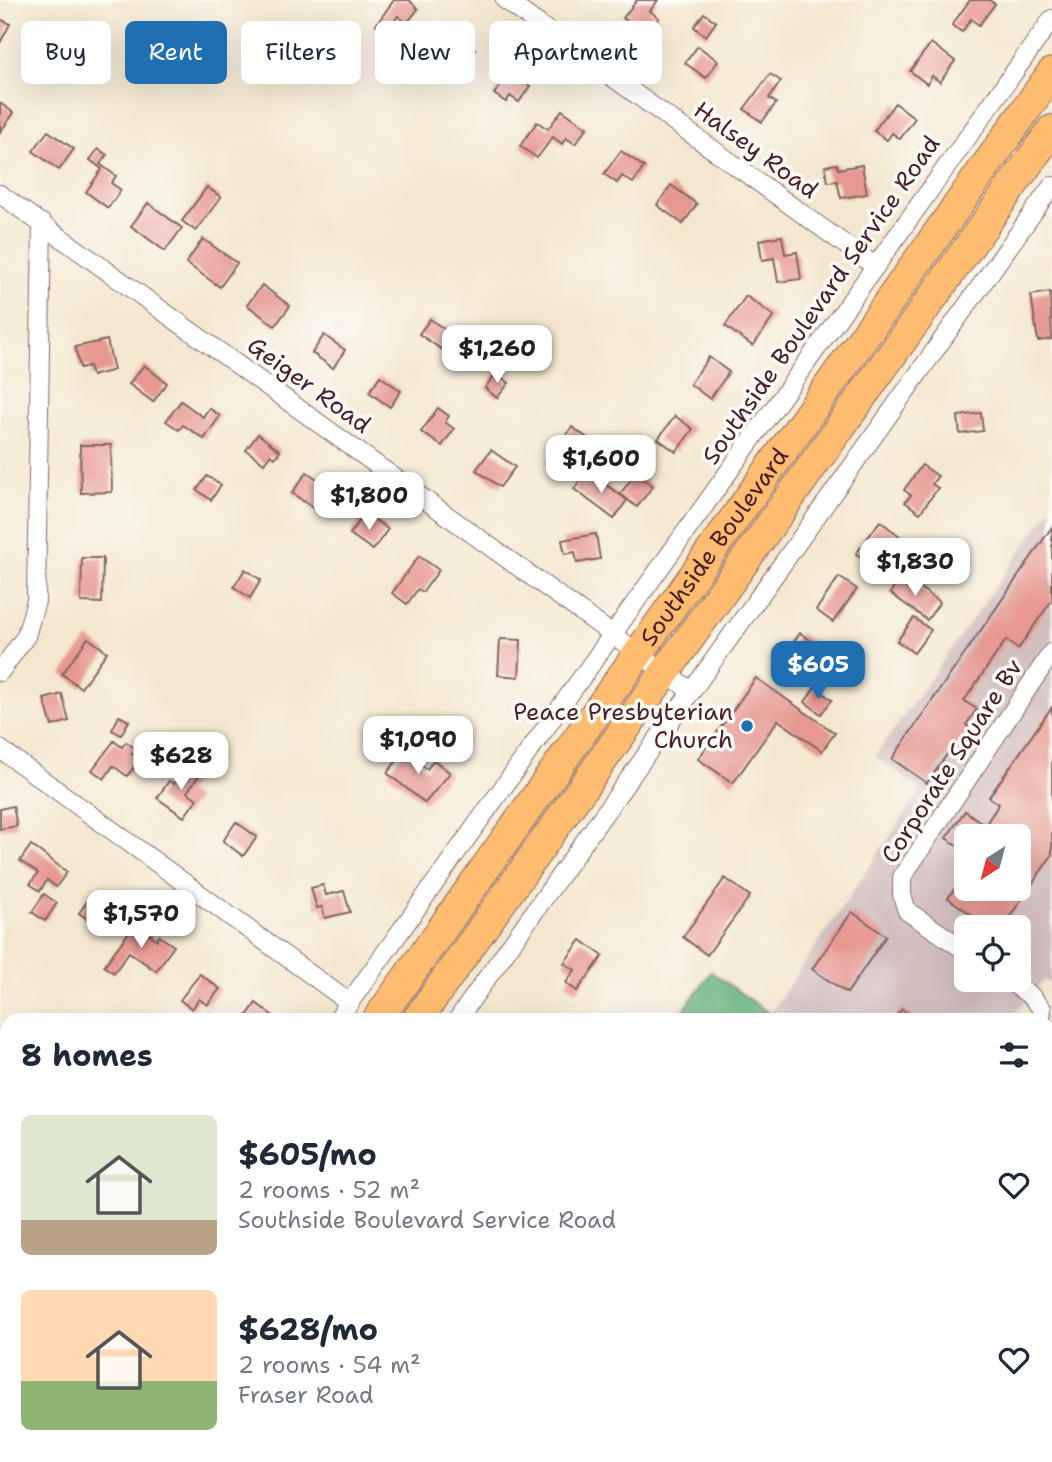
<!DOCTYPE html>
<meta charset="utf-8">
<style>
:root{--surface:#fff;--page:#f6f6f7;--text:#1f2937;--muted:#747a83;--accent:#1f6fb2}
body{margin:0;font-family:"Shantell Sans",sans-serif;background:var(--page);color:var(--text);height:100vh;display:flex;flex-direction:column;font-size:26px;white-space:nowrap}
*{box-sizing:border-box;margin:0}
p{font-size:23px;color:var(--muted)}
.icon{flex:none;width:38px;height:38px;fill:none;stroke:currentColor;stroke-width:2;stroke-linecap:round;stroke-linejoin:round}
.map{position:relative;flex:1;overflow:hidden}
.drawer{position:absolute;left:0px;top:1013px;width:1054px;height:450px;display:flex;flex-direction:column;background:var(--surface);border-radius:21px 21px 0 0;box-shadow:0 7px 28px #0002}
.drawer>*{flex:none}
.hud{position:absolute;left:21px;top:21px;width:700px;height:63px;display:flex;gap:14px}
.needle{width:46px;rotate:216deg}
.controls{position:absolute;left:954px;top:824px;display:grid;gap:14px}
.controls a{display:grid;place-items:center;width:77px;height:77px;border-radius:10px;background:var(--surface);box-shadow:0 7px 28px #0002;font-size:35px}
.price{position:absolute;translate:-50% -60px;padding:0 16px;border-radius:14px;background:#fff;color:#222;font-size:23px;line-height:46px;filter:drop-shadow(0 2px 4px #0008)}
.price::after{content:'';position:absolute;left:50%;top:42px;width:21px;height:16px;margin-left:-10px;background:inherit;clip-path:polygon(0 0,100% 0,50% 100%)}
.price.on{background:var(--accent);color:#fff}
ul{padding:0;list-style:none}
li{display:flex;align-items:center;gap:21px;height:175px;padding:0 21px}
li span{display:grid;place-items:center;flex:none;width:196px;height:140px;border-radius:10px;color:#555}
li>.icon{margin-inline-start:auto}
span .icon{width:84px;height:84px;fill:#fffc;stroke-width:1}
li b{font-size:30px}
h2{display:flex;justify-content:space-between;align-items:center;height:84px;padding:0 21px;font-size:30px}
.tag{padding:0 24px;border-radius:10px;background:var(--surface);box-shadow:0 7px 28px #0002;font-size:24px;line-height:63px}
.tag.on{background:var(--accent);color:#fff}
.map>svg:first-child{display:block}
</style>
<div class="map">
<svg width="1052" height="1462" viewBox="0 0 1052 1462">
<rect width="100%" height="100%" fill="#fdfcf7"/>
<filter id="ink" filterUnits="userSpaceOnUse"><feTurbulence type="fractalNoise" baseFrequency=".0143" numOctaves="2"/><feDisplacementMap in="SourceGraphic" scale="14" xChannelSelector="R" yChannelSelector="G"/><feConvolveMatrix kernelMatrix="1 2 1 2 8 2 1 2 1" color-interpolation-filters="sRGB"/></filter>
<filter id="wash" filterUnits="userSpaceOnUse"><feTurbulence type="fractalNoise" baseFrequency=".00686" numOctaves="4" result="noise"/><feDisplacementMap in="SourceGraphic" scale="28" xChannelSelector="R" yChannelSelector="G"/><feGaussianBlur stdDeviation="1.57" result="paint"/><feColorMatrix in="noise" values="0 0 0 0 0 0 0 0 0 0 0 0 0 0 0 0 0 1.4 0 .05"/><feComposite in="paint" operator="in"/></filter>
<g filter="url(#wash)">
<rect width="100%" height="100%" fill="#f3e7cf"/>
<polygon fill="#f6d2c4" points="368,1456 633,1456 621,1462 364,1462"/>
<g fill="#d1bfbe" fill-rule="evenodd">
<path d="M1052,507V985L1044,980L1008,1020H778L770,1014L921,790L875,756ZM966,836H1018V889H966ZM966,928H1018V980H966Z"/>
<polygon points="1046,1155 1052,1164 1052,1356 1047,1358"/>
<polygon points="747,1456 985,1456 980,1462 751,1462"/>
</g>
<g fill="#66b47e" stroke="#586a54" stroke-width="2">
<polygon points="711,972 770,1014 778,1020 677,1020"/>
<path d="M1052,1105V1164C1042,1148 1044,1121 1052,1105Z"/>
<polygon points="1052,1356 1052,1407 1047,1418 1047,1358"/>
<polygon points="985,1456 1022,1456 1018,1462 980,1462"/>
</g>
<polygon fill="#5bc7d3" stroke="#52737f" stroke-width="2" points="1052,1407 1052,1462 1018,1462 1022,1456 1046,1456 1047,1418"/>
<g id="blocks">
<g fill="#e79892">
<polygon points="394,0 409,0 418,9 407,23 398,16 386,33 376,25"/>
<polygon points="637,0 658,0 650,11 659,18 647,35 623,18"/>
<polygon points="970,0 989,0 995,4 979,25 971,19 962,32 952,25"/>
<polygon points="704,13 716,22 706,36 694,27"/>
<polygon points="0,19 10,24 0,43"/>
<polygon points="455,34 475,49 464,64 454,58 445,70 435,62"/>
<polygon points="931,43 955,61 940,82 932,76 927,84 910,71"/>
<polygon points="698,46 718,61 706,78 685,63"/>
<polygon points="510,72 530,86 519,102 510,96 506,102 494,94"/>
<polygon points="770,74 781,81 769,98 776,103 762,122 744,109"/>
<polygon points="0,103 14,113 0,132"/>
<polygon points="895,103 915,118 900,139 892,133 887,140 874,131"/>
<polygon points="562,110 587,128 575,144 566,138 562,144 553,137 537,158 520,146 537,122 548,129"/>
<polygon points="48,131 74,149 59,170 33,151"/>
<polygon points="98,149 107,155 100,164 116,176 111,183 121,190 108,208 86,192 102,169 90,160"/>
<polygon points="621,151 644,167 633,183 622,176 617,183 604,174"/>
<polygon points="837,164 838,169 862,165 867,194 841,198 837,181 828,182 825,166"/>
<polygon points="671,185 697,204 683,224 657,205"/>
<polygon points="207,187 221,197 196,231 182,221"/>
<polygon points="148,203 182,228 165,251 131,226"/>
<polygon points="782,236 785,254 797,252 801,279 778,282 774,258 762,260 759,240"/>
<polygon points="203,239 237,263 220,287 186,263"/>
<polygon points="262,285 290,306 275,326 247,305"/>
<polygon points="1050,292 1052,339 1038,341 1031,295"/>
<polygon points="746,296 774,316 753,346 725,326"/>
<polygon points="430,319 454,336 444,351 419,334"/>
<polygon points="324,335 345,350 333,368 312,353"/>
<polygon points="107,340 114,370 92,376 89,366 80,368 75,347"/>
<polygon points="709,357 729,372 710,399 690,384"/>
<polygon points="144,365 167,383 153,402 129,384"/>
<polygon points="496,373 509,383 497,398 485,388"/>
<polygon points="380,376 401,391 390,407 369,392"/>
<polygon points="181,401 203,417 209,408 220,416 204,439 183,425 179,430 166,421"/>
<polygon points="438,408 449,416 445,422 454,429 442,446 421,432"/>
<polygon points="981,413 983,431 960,434 958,416"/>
<polygon points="675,416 693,429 676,452 658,439"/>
<polygon points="572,427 590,440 564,475 546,463"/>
<polygon points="258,434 280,451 275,458 270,455 264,463 246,450"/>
<polygon points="80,445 111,445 112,492 81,493"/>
<polygon points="491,450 515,467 500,487 476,470"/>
<polygon points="922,465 938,476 932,484 938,488 920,513 905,502 911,495 904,490"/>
<polygon points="587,471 627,500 614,519 574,489"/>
<polygon points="307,472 337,493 322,514 292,493"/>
<polygon points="636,473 653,486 637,507 620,494"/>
<polygon points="207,476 221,485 211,500 197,490"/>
<polygon points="365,513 388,529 373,550 350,534"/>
<polygon points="880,521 902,538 879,570 856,554"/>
<polygon points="1052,527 1052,600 1018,649 1006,640 964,701 977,709 966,725 974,731 963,748 955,743 927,783 892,759"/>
<polygon points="596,534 600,559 577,563 575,552 565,554 562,540"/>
<polygon points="419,556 439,570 423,592 418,589 407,604 392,593"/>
<polygon points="82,558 103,558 102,603 81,602"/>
<polygon points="245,569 261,580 250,598 234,587"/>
<polygon points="902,575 940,602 927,620 890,593"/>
<polygon points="839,577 857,589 833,622 816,610"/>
<polygon points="914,618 931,630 914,653 897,641"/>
<polygon points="800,633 816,644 809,654 824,665 815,678 799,667 790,678 775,667"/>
<polygon points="88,638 107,652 81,688 62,674"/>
<polygon points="500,639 521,640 519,677 498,675"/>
<polygon points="756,678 835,733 822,751 778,720 733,783 698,759"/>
<polygon points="815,687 832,700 821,714 805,702"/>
<polygon points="62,694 69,721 52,726 44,699"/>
<polygon points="1052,707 1052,855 1002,928 990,928 948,898 966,872 966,889 1018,889 1018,836 966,836 966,851 946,838 965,811 985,825 999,804 989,797"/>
<polygon points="119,716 129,721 121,735 112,730"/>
<polygon points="114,741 122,747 126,742 136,749 132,754 140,760 127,776 113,766 104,779 92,770"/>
<polygon points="404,752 427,769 434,760 450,773 425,803 387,773"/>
<polygon points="189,764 201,773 187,792 197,799 184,817 157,798 169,781 174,784"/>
<polygon points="13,806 17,826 0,829 0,809"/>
<polygon points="236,822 257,837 243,856 223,841"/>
<polygon points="31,845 67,872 56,887 47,880 40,891 30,884 38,873 20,861"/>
<polygon points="725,878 750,896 707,955 683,937"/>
<polygon points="323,885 326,895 344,891 350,912 325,918 322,907 317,908 311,888"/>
<polygon points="44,894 57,903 45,921 32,912"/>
<polygon points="92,895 107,906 94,924 79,913"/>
<polygon points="852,912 886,936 847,993 812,969"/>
<polygon points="135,924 157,940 159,936 174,946 156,971 129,952 114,973 104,966"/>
<polygon points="581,940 603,956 577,991 566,983 575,970 564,963"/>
<polygon points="200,974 220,989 207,1005 199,999 192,1009 180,1000"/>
<polygon points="256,1003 276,1018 274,1020 244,1020"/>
<polygon points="902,1009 918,1020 893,1020"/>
<polygon points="448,1456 485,1456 486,1462 449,1462"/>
<polygon points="840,1456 886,1456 881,1462 835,1462"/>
<polygon points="920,1456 927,1456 934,1462 916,1462"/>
</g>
</g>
</g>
<g filter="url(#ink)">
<use href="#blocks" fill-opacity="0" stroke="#856564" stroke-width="2"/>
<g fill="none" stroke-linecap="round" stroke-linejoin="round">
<g stroke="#856564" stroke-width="20">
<g id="minor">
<polyline points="505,0 875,266"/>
<polyline points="0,194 691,691"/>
<polyline points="0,672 26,636 36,601 42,223"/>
<polyline points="0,749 350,1003"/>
<polyline points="966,951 907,911 902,895 902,877 1052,652"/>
<polyline points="1008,980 1031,996 1042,1009 1041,1020"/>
<polyline points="337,1020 1052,19"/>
<polyline points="457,1020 1052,186"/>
<polyline points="0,1306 7,1311"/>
<polyline points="728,1456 732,1462"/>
<polyline points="23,1462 28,1456"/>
<polyline points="142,1462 146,1456"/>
</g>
</g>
<g stroke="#856564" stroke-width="25">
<g id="tertiary">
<polyline points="1046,1046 1049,1056 1046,1061"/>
<polyline points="655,1462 665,1456"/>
<polyline points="709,1462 718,1456"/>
</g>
</g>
<g stroke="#856564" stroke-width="32">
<g id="trunk">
<path id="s1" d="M377,1020L1052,73"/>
<polyline points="417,1020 1052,130"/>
<polyline points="62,1462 67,1456"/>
<polyline points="103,1462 107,1456"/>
</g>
</g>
<use href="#minor" stroke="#fff" stroke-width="18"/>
<use href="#tertiary" stroke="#fff" stroke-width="23"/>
<use href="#trunk" stroke="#febc70" stroke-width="30"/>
</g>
</g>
<circle fill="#1f6fb2" stroke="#fdfcf7" stroke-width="2.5" cx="747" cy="726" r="7"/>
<g text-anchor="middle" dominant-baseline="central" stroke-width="7" stroke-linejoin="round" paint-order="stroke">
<g font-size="24" fill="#4a1f2b" stroke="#fdfcf7">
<text transform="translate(756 150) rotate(36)">Halsey Road</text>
<text transform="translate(821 300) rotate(-55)">Southside Boulevard Service Road</text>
<text transform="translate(309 385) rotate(36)">Geiger Road</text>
<text stroke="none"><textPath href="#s1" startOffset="581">Southside Boulevard</textPath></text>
<text transform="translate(952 761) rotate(-57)">Corporate Square Bv</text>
</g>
<g font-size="24" fill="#4a1f2b" stroke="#fdfcf7" text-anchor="end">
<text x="733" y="712">Peace Presbyterian<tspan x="733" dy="28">Church</tspan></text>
</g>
</g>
</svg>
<div class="controls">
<a><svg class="needle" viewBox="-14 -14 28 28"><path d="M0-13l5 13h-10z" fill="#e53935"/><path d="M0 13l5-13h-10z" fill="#747a83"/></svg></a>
<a><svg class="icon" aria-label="locate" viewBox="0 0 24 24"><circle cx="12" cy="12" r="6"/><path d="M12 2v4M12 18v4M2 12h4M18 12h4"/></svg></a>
</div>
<b class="price" style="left:497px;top:385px">$1,260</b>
<b class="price" style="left:601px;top:495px">$1,600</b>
<b class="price" style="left:369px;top:532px">$1,800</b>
<b class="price" style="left:915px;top:598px">$1,830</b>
<b class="price on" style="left:818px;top:701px">$605</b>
<b class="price" style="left:418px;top:776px">$1,090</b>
<b class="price" style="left:181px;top:792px">$628</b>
<b class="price" style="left:141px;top:950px">$1,570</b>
<div class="hud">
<a class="tag">Buy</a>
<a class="tag on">Rent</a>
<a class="tag">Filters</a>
<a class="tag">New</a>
<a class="tag">Apartment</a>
</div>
<section class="drawer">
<h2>8 homes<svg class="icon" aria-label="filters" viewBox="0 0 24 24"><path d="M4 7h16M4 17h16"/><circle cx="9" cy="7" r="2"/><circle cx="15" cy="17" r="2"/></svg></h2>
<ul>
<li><span style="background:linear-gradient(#dfe7d0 75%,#b9a48a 0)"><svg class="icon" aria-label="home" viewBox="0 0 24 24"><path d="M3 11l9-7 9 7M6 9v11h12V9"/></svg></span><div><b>$605/mo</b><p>2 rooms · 52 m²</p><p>Southside Boulevard Service Road</p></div><svg class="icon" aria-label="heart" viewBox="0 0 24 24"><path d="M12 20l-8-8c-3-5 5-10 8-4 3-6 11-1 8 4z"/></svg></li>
<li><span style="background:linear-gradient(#ffd9b3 65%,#8fb573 0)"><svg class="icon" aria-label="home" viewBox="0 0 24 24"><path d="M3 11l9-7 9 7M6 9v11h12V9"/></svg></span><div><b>$628/mo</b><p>2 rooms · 54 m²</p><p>Fraser Road</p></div><svg class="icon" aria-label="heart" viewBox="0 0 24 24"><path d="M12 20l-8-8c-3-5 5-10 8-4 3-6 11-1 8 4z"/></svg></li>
</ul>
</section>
</div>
